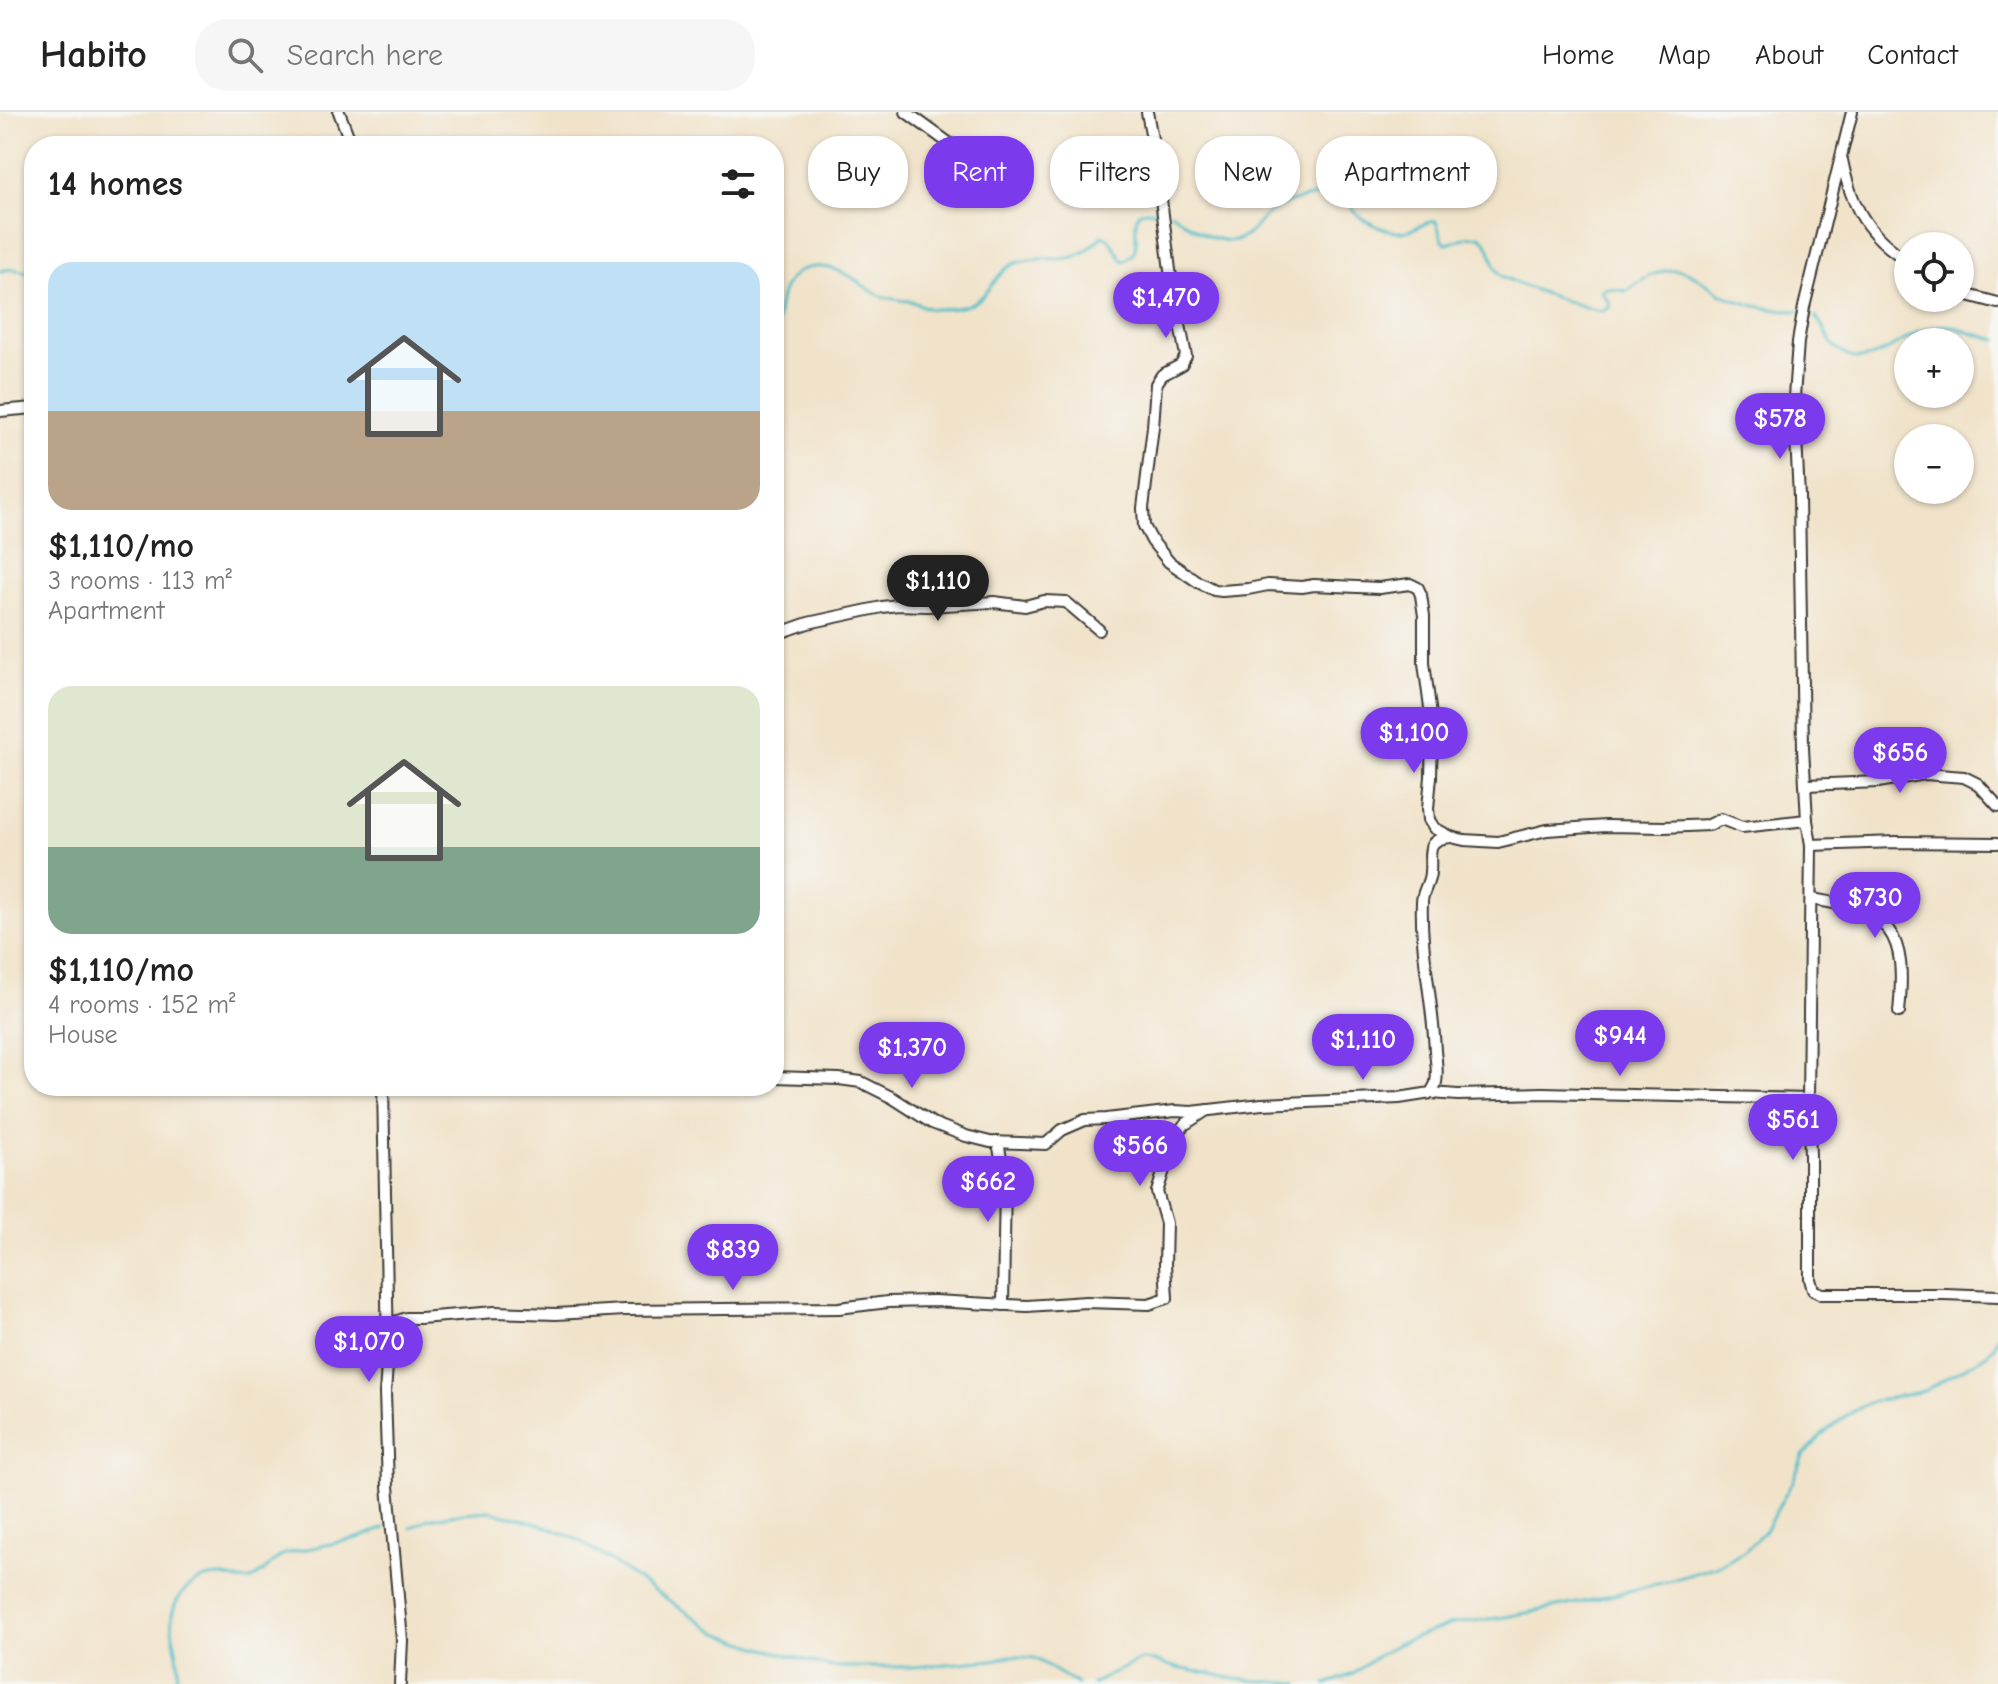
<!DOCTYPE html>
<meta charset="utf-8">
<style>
:root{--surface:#fff;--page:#f6f6f6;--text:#222;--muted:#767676;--line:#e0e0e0;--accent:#7c3aed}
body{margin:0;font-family:"Comic Neue",sans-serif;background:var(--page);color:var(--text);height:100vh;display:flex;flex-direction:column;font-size:30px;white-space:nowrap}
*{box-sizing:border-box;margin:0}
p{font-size:26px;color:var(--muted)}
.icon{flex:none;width:44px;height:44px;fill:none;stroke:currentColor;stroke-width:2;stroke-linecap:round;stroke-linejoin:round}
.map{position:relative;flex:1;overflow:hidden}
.sheet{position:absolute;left:24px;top:24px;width:760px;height:960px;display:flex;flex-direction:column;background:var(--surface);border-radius:32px;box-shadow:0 2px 6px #0004}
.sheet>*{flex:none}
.guide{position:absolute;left:808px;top:24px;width:760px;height:72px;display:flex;gap:16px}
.controls{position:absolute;left:1894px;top:120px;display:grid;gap:16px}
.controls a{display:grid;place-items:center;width:80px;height:80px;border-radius:50%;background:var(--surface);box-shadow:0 2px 6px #0004;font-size:40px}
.price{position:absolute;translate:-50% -68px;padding:0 18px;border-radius:28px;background:var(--accent);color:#fff;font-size:26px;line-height:52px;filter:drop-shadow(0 2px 4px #0008)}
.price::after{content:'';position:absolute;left:50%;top:48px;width:24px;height:18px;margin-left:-12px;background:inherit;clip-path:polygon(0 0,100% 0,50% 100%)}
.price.current{background:#222;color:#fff}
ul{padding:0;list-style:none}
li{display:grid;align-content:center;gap:16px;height:424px;padding:0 24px}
li span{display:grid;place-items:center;height:248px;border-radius:24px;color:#555}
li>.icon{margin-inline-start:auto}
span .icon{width:144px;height:144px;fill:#fffc;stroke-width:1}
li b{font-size:34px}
h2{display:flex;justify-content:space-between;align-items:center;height:96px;padding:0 24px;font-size:34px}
.chip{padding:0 28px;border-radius:32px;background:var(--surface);box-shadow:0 2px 6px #0004;font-size:28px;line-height:72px}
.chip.current{background:var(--accent);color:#fff}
header{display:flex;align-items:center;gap:48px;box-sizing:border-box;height:112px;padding:0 40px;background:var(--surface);border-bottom:2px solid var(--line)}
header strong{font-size:38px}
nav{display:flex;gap:44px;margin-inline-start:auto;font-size:28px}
.search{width:560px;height:72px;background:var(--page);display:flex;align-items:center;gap:20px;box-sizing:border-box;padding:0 28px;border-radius:32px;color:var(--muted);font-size:30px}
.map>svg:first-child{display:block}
</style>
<header>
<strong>Habito</strong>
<div class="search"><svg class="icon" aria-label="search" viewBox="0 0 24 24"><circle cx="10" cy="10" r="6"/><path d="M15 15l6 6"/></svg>Search here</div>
<nav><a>Home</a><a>Map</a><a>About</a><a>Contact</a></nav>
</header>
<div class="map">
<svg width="1998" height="1572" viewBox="0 0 1998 1572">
<rect width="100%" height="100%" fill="#f6f6f2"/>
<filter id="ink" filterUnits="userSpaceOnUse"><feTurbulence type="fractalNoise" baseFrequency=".0125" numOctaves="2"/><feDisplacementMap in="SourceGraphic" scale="16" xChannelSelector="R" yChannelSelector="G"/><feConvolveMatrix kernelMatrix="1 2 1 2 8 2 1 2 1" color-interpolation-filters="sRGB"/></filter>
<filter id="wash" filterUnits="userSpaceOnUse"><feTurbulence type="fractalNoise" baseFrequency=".006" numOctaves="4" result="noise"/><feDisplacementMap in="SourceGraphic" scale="32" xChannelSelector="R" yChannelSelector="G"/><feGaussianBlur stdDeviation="1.8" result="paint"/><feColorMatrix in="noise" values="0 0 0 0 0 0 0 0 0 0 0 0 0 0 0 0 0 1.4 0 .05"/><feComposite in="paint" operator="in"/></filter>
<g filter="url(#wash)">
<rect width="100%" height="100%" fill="#f1e3ca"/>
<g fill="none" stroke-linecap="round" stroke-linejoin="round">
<g stroke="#4fbdc8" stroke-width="3">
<path d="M1171,100C1190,115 1225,141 1248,122C1256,116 1262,106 1270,100C1284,90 1311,83 1329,83C1347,83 1346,91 1357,102C1365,110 1385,118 1396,120C1412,122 1422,109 1436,109L1442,127L1447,132L1467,125L1480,124C1494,134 1490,151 1501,163C1506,169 1594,200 1603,199C1605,198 1607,197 1609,196V190L1601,179L1607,176L1627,179C1642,168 1657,157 1677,158C1692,158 1707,174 1720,181C1743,193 1773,199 1799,199"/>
<polyline points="0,159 12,157 34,161"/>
<path d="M1816,205C1824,214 1826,227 1836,236C1869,268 1904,217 1938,214C1952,212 1961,218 1974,222C1982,224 1990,226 1998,228"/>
<path d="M774,223C779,208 777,191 784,176C799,147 830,152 853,166C861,172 870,179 879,183C888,187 899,188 909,189C919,191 926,198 938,197C950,197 969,195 979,187C994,175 999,156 1019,150C1058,140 1070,160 1103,123L1109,127L1123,149C1145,141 1131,117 1138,101L1144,99H1158"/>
<polyline points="411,1416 428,1407 463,1401 490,1399 537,1411 579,1428 718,1521 754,1534 832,1555 913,1555 994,1548 1008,1544 1035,1546 1077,1572"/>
<path d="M174,1572C184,1557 174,1534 172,1517C168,1489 190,1465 219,1464C229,1464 239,1471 250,1468C264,1463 271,1449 284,1442L358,1426L385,1416"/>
<polyline points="1092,1572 1140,1548 1154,1549 1181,1557 1208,1561 1236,1567 1299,1572"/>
<polyline points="1326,1572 1353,1562 1376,1545 1398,1532 1452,1512 1505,1505 1588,1489 1669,1469 1721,1453 1745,1439 1766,1417 1793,1369 1803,1344 1822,1323 1844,1305 1868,1291 1924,1279 1985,1244 1994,1234 1998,1223"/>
</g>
</g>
</g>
<g filter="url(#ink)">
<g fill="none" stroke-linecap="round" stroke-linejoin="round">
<g stroke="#3c3a36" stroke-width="14">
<g id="minor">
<polyline points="339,0 352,34"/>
<polyline points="906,0 964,42 984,49"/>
<polyline points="1147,0 1156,48 1171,166 1186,244 1181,253 1162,263 1156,272 1153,315 1143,396 1144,414 1152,429 1169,450 1198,470 1214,478 1222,479 1248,477 1268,473 1302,475 1314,473 1379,476 1410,472 1418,476 1421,483 1424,504 1424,551 1432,611 1431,665 1428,696 1429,708 1434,716 1451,725 1464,728 1498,730 1547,718 1606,714 1664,715 1709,713 1721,707 1742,715 1807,708"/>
<polyline points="1852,0 1804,195 1798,230 1794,285 1799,385 1803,636 1807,708 1811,733 1808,987 1810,1044 1810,1167 1813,1178 1822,1182 1944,1182 1998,1184"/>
<path d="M1842,48C1851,94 1867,123 1908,149"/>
<polyline points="1960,181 1998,191"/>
<polyline points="0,299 34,296"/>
<polyline points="774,523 808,511 882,495 898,493 928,494 994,490 1025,494 1044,489 1066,490 1099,518"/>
<polyline points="1806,673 1878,670 1925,662 1964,665 1978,672 1998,694"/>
<polyline points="1811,733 1896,730 1998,731"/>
<path d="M1812,787C1892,800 1907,819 1899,900"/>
<path d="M774,965L839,967L861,970L893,986L932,1011L966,1024L990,1030L1046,1032L1062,1018L1085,1008L1106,1007L1175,999L1192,1000L1262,992L1399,986L1431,981C1432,978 1436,973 1436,970C1438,961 1436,948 1435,939C1433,889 1420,840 1422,790C1422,779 1430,771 1430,760C1432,742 1423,727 1451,725"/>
<polyline points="383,974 388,1240 385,1281 388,1374 402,1528 400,1572"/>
<polyline points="519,974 531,974"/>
<polyline points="1431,981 1458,983 1542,981 1808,987"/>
<polyline points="998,1030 1005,1069 1003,1193"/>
<polyline points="387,1213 406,1206 420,1206 495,1200 556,1202 624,1198 839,1196 888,1190 934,1189 1027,1194 1086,1190 1149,1192 1167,1186 1165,1152 1166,1111 1157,1080 1173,1030 1184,1013 1207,998"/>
</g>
</g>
<use href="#minor" stroke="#fff" stroke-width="10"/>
</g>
</g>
</svg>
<div class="controls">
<a><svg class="icon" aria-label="locate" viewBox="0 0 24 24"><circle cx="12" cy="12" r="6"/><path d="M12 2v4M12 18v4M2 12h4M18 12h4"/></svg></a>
<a>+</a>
<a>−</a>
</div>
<b class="price" style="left:1166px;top:228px">$1,470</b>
<b class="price" style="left:1780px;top:349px">$578</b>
<b class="price current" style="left:938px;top:511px">$1,110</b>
<b class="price" style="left:1414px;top:663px">$1,100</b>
<b class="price" style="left:1900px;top:683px">$656</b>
<b class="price" style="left:1875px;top:828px">$730</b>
<b class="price" style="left:1620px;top:966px">$944</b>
<b class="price" style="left:1363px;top:970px">$1,110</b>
<b class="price" style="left:912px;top:978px">$1,370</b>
<b class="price" style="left:1793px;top:1050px">$561</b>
<b class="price" style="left:1140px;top:1076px">$566</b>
<b class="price" style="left:988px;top:1112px">$662</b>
<b class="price" style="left:733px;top:1180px">$839</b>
<b class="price" style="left:369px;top:1272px">$1,070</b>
<div class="guide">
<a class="chip">Buy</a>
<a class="chip current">Rent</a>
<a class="chip">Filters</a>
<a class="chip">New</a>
<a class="chip">Apartment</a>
</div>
<section class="sheet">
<h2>14 homes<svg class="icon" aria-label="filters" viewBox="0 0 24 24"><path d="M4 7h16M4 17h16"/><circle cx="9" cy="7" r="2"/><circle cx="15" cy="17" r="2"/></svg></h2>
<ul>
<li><span style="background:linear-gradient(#bfe0f5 60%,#b9a48a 0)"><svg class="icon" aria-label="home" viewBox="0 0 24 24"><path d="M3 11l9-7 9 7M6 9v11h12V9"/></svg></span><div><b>$1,110/mo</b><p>3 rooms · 113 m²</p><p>Apartment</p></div></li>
<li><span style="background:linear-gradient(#dfe7d0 65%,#7fa58c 0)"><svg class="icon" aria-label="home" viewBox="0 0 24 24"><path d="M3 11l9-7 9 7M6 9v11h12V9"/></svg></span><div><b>$1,110/mo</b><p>4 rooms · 152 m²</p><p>House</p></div></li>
</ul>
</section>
</div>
